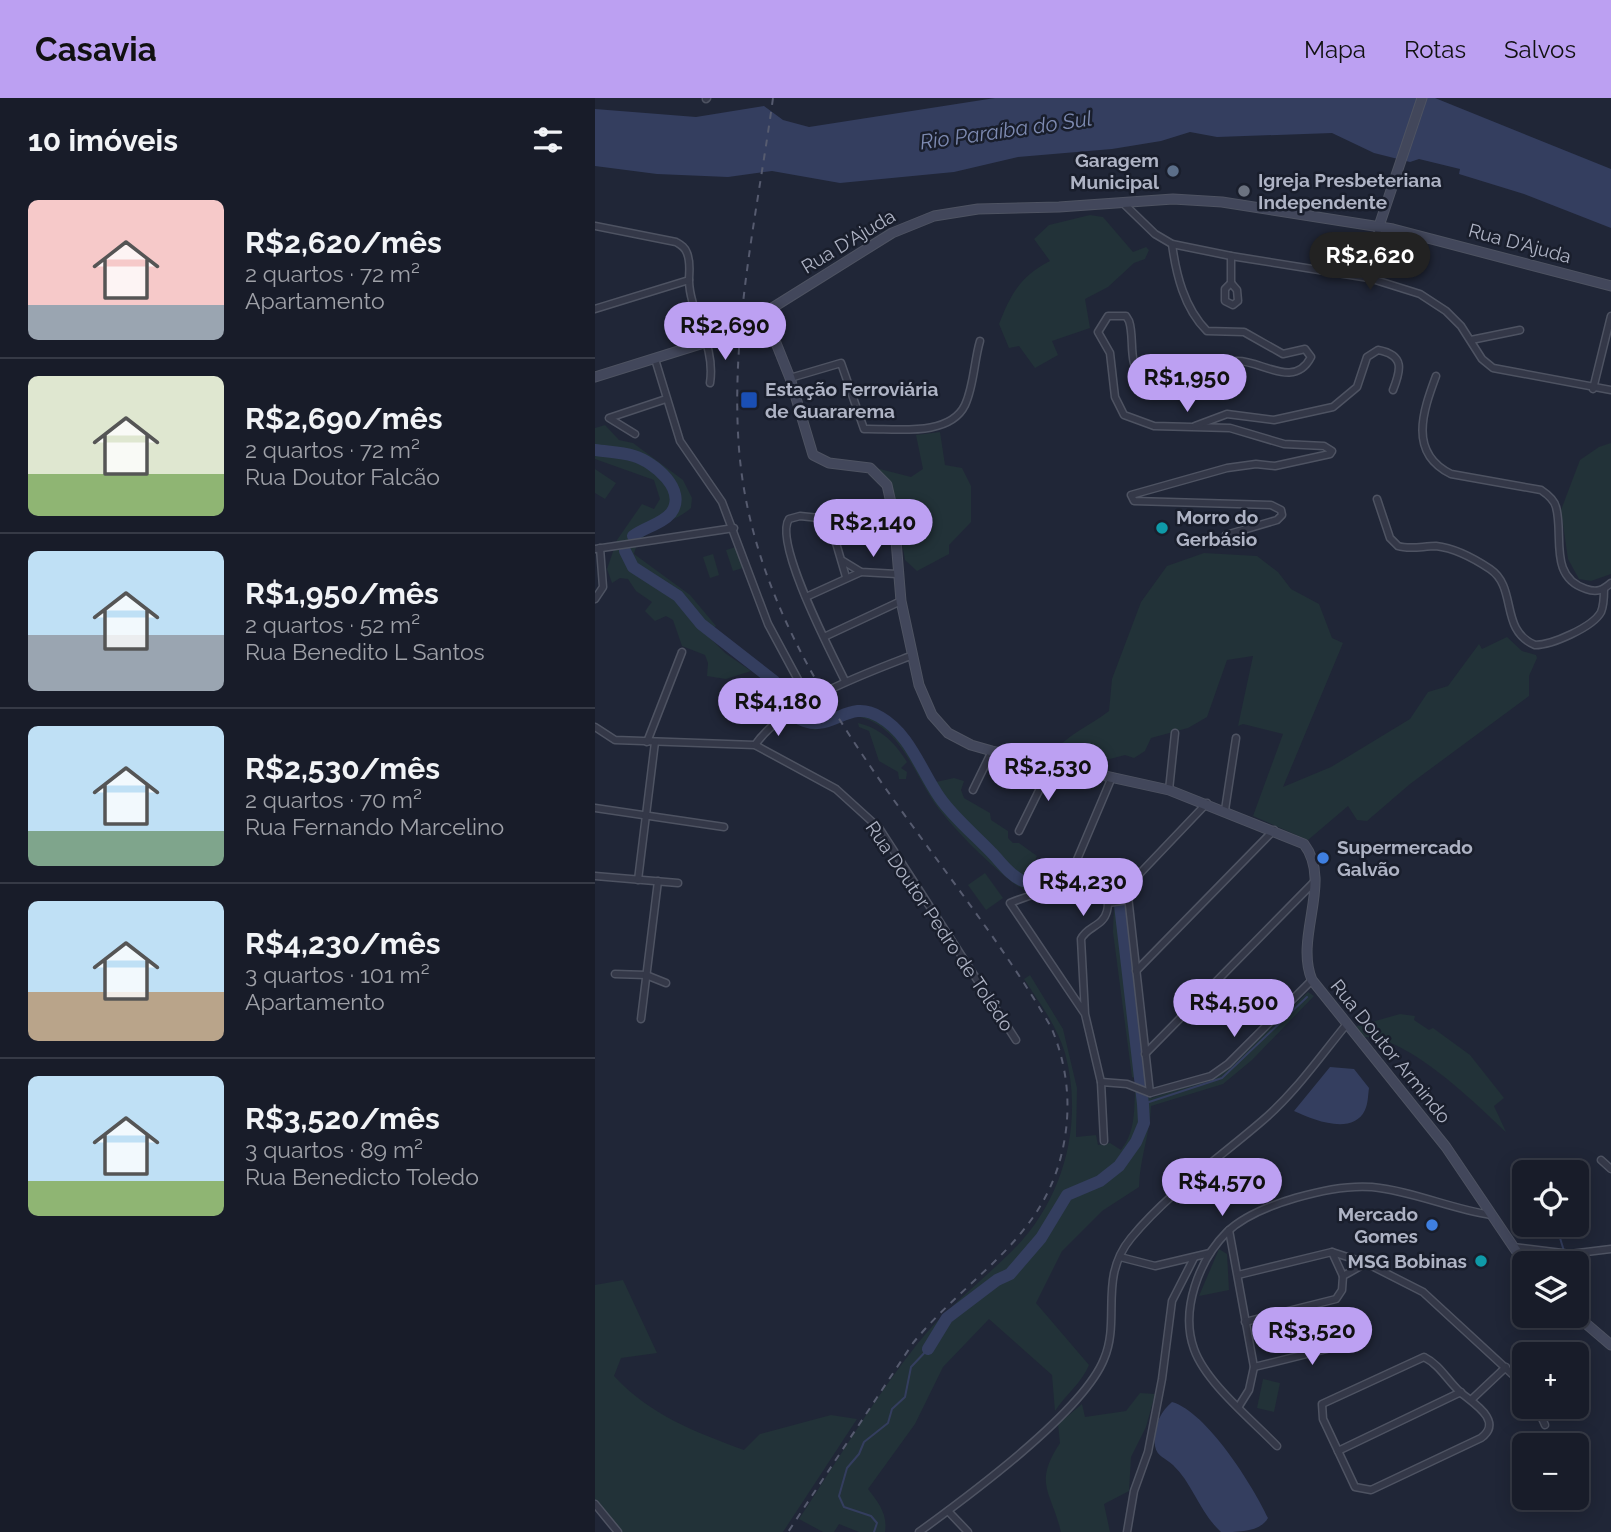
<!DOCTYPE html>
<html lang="pt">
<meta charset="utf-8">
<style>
:root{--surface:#181c29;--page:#252935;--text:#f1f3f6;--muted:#9fa1a8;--line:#363a46;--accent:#bca0f2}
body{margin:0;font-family:Raleway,sans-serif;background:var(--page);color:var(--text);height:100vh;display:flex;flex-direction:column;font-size:26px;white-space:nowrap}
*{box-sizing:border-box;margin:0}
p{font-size:23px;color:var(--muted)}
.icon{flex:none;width:38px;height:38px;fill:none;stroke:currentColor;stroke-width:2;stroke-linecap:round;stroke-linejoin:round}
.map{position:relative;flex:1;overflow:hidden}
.sheet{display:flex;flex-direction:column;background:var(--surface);width:595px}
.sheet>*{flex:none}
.controls{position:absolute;left:917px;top:1062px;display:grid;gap:14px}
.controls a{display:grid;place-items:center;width:77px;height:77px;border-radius:10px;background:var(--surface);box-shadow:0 4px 18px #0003,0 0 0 2px var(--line);font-size:35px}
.price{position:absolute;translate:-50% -60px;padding:0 16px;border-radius:24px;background:var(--accent);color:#111;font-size:23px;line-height:46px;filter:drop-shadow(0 2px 4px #0008)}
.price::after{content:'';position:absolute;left:50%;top:42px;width:21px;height:16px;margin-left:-10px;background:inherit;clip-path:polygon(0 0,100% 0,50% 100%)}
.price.selected{background:#222;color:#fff}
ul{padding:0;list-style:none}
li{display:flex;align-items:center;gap:21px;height:175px;padding:0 28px}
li+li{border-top:2px solid var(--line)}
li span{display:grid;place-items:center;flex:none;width:196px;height:140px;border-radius:10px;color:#555}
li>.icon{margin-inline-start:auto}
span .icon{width:84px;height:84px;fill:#fffc;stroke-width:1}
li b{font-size:30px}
h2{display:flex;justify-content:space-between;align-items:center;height:84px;padding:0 28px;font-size:30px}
header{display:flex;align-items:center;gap:42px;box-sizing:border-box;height:98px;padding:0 35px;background:var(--accent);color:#111}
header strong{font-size:33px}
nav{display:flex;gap:38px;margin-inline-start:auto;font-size:24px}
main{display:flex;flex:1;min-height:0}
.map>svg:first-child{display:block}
</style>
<header>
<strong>Casavia</strong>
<nav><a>Mapa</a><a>Rotas</a><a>Salvos</a></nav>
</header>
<main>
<section class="sheet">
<h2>10 imóveis<svg class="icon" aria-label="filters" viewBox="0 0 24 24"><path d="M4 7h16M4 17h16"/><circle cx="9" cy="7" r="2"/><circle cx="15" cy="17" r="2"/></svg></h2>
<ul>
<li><span style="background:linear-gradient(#f6c9c9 75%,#9aa5b1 0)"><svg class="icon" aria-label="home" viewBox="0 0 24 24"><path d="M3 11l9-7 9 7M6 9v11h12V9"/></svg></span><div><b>R$2,620/mês</b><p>2 quartos · 72 m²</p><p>Apartamento</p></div></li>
<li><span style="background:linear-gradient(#dfe7d0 70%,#8fb573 0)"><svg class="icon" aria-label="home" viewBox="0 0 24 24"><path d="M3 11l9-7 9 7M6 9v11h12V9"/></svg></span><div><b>R$2,690/mês</b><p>2 quartos · 72 m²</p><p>Rua Doutor Falcão</p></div></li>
<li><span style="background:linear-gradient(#bfe0f5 60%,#9aa5b1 0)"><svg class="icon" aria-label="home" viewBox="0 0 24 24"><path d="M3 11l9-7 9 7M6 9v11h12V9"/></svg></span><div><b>R$1,950/mês</b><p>2 quartos · 52 m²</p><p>Rua Benedito L Santos</p></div></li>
<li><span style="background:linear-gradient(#bfe0f5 75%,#7fa58c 0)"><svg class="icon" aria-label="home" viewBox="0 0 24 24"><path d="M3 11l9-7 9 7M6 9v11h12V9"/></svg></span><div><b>R$2,530/mês</b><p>2 quartos · 70 m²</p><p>Rua Fernando Marcelino</p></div></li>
<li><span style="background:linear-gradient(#bfe0f5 65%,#b9a48a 0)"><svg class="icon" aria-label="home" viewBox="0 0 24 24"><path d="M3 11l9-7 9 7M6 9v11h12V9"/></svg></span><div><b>R$4,230/mês</b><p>3 quartos · 101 m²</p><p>Apartamento</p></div></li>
<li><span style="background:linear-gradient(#bfe0f5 75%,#8fb573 0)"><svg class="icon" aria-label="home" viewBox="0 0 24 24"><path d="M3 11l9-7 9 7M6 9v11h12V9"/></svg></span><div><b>R$3,520/mês</b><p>3 quartos · 89 m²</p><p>Rua Benedicto Toledo</p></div></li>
</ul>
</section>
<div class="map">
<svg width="1016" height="1434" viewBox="0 0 1016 1434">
<rect width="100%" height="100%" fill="#202637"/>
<g fill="#223238">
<path d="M495,117L508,119L538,154L551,149L554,152L550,161L539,165L513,189L490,201L495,230L457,243L463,257L440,270L424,248L414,250L404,226C416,195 426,178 455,163L439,141L454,127Z"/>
<path d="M10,327L24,342L38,345L88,382L97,400L96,410C77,427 45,429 39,456L95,497L121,528L111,536L130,555L156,573L131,581L112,578L113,565L110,557L87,548L78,522L71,518L60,523L50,513L57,504L41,493L33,481L25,480L17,485L12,471L22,442L47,406L59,411L65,401L59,382L0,361V330Z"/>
<polygon points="345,334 350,367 367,370 376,388 376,424 354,447 354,456 322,473 310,462 298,391 281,370 316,379 328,371 321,337"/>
<polygon points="1016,345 1016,476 996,483 984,481 973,461 966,412 985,362 1004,349"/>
<polygon points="0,371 21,385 10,401 0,395"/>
<polygon points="141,449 148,470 138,473 131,452"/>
<path d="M609,455L662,458L683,474L696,491L724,506L737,540L748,545L688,689L736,669L815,621L833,594L853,588L884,546L887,551L912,539L927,553L941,557L942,560L934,578V598L815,686L772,723L762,722L753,708L713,742L658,718L688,636L648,626L643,628L658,558L632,562L612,619L593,630L556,640L550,653L539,660L530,657L492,667L460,664L456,656C472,637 494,628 514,613L517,581L546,504L572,468Z"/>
<polygon points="118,456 124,477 115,480 108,459"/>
<path d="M256,609C302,610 320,649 341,684L359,680L369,683L366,692L369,700L395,715L396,722L413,733V740L418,745H424L442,758L433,779C466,782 513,754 529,799L517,801C501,770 456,789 428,791L421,787C397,769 358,731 341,707C318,675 306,627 261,618L249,623L243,613Z"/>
<polygon points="207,614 221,621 238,616 244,625 220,632 192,622"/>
<path d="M263,625C287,631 299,644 312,664L306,670L312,674L311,681H304L303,674L284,663L274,633L264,629Z"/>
<polygon points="390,775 408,800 391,812 373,787"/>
<polygon points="529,805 550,984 537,979 518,834 519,806"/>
<path d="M435,877L468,931L482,990L481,1039L501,1037L503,1047L515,1045L526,1052C540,1034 539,1015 540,992L556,1000L624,978L713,894L719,898L657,962L628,986L556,1008C555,1037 545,1058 544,1089L507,1113L467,1153L441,1205L494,1267C486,1286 471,1296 460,1313L457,1277L394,1221L348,1269L320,1326L273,1391C283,1404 293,1416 290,1434H264L244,1426L239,1434H228L204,1421C243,1362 279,1300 323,1245C351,1210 387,1183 418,1152C469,1101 489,1025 470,955C462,928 444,904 429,881Z"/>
<path d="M805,916L820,918L819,922L834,932L838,930L875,957L909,1000L899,1008L911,1034C882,1006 810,936 768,939L759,929Z"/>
<polygon points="624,1151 632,1156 634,1192 604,1198"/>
<path d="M28,1182L62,1255L26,1260L19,1278C55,1317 100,1334 149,1352L165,1336L236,1317L262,1321L188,1434H23L0,1406V1187Z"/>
<polygon points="668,1281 685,1285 679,1314 662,1310"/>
<path d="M545,1295L560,1296L551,1329L536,1359L534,1393L509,1406L515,1434H466C456,1392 438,1386 465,1345L463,1326L487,1306L490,1319L531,1313Z"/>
</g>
<g fill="#343e5f">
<polygon points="400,0 840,0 1016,71 1016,130 929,96 864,76 865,71 824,61 815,64 779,55 737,35 622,39 595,34 566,43 517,51 423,59 359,74 245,85 177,73 133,79 62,76 0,68 0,11 101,19 169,8 188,22 214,29"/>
<path d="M735,969L759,971L774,990C773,997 773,1006 770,1012C758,1038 718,1022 699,1013Z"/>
<path d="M577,1304C612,1314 658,1388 673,1420C665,1434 644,1434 626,1434C605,1415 598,1386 578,1367C571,1360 562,1359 560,1348C557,1331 565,1314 577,1304Z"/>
</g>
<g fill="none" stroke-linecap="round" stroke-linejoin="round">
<g stroke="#343e5f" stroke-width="2">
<polyline points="548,1006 627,980 712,899"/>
<polyline points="936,1065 940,1074"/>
<polyline points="961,1127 969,1153"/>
<polyline points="279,1434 282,1425 276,1418 249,1409 244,1398 252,1370 264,1356 269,1344 293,1325 297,1311 310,1299 316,1269 333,1251"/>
</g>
<g stroke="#343e5f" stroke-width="12">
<path d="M0,352C13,354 26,354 39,358C59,364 93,392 76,415C67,426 50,429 38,438"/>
<polyline points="30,453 38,469 83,498 106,526 179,583 194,609"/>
<path d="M201,619C236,640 251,598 285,619C315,636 326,673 345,700C359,720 380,737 397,755C406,764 415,778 428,783C451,790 479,775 503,778L512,782L524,798L548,1006L549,1025L541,1044L524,1068L505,1083L472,1097L446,1140L415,1176L402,1182L352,1220L333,1251"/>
</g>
<g stroke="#4e5362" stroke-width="9">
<g id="street">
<polyline points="111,1 112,0"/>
<polyline points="528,105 560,136 577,146 636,158 774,180 825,196 851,213 866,228 887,261 898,270 1016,292"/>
<path d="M0,128L81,144C86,147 90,149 92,155C96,165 94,173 94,183C95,216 121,246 115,285"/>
<path d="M577,146C581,176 589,210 612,233L649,234L688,256L710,251L716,259C699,292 666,262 642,263C617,265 571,297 548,280C532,268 540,240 534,223L531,218H513L503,234L515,255L520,299L529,317L559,328L635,330L689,346L729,348L737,353L735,356L680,368L661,366L632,370L536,397L539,403L676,407L686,412L687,417L682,422L631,437"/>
<polyline points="636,158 636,185"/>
<polyline points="774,180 784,128"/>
<polygon points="636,185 642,192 643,203 638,207 630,203 630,191"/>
<polyline points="0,211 94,182"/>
<polyline points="876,242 925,232"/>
<polyline points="60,261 85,343 127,404 173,526 215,604"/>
<path d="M841,278C828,313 813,355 856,376L946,392C952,396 959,401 961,409C969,437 953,479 991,491C1002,495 1008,492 1016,485"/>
<path d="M195,280L246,265L269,331C298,330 354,340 370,307C379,288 379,263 385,243"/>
<polyline points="998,291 1016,218"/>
<path d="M600,328L632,316L679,322L738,309L762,289L772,259L783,252C810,257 806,272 798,292"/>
<polyline points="40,336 14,320 71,301"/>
<path d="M782,401L795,440L803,448C815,452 828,448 841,448C859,450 880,461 895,471C923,490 904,532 940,547C957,547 998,529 1006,514C1009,507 1009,499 1009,491"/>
<polyline points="0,451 139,430"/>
<polyline points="248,463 266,474 302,476"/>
<polyline points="211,499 266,474"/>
<polyline points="0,501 8,489 5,450"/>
<polyline points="229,539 306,503"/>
<path d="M250,583C237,556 178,444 194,421L205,418L234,421L251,479"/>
<polyline points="0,629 20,642 160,647 241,691 284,730 421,942"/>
<polyline points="52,644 87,554"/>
<path d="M160,647C190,604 269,576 318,557"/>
<polyline points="517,679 481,764 484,768 515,775 532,789 555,995"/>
<polyline points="378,692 397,653"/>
<polyline points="574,692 580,635"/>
<polyline points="0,710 129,729"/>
<polyline points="630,712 641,640"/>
<polyline points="424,733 457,666"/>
<polyline points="0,778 83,785"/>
<polyline points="43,782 60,644"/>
<polyline points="532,789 612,705"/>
<polyline points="513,805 533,802"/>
<polyline points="541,873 679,732"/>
<polyline points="20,876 51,877 71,885"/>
<path d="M490,916L486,841C492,828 508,829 512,813C523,766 435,797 415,805L490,916L506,984L509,1043"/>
<polyline points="46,921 63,783"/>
<polyline points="550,956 719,784"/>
<polyline points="506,984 532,986 555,995 616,978 633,966 717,882"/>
<polyline points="1006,1062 1016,1071"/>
<polyline points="634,1132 659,1269 654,1292 644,1308"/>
<polyline points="918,1149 975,1156 1016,1151"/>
<polyline points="737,1154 748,1178"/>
<polyline points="525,1159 560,1168 615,1155"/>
<polyline points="643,1177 737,1154 771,1165 828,1194 929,1287"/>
<polyline points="650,1224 741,1201 747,1192 748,1178 771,1165"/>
<path d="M829,1259C845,1267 852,1282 865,1294C878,1305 909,1323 886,1340L776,1392L760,1389L728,1321L727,1306Z"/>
<polyline points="659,1269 768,1242"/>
<polyline points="876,1302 911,1269"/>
<polyline points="942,1309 950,1327"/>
<path d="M682,1348C657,1322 611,1285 599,1251C585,1212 604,1162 632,1134C661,1106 738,1086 777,1089C818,1093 856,1111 896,1117"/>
<polyline points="743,1353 866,1294"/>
<polyline points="0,1406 23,1434"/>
<polyline points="353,1413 373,1434"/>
<path d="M324,1434C372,1399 488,1314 509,1261C526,1221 503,1180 536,1140C573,1095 623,1061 667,1023C699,996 724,960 751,927"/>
<polyline points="532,1434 539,1393 553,1354 567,1281 577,1203 599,1160"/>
</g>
</g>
<g stroke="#4e5362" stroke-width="11">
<g id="secondary">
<polyline points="784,128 827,0"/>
<path d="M169,215L195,280L218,357L234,365L275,370L292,387L299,418L306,503L324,587L337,617L353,635L376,647L397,653L574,692L709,746C738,784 699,839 717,882L851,1049L930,1166"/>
<polyline points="0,279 112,244 169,215 297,135 339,118 383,111 464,109 578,101 627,104 798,131 1016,188"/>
<polyline points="982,1218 1016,1247"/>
</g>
</g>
<use href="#street" stroke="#343848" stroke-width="6"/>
<use href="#secondary" stroke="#42475b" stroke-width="9"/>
<path stroke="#565b6f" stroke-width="2" stroke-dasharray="7 7" stroke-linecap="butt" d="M178,0C162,117 135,233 144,351C162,577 348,743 456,929C471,964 476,1001 470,1039C454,1140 377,1173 318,1245L193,1434"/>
</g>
<circle fill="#5c6f8a" stroke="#191e2c" stroke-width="2.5" cx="578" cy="73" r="7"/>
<circle fill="#6b7280" stroke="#191e2c" stroke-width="2.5" cx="649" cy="93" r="7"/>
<rect fill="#1a4fb4" stroke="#191e2c" stroke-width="2.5" x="145" y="293" width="18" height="18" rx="3.5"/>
<g fill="#0f9aa8" stroke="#191e2c" stroke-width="2.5">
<circle cx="567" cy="430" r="7"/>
<circle cx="886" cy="1163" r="7"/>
</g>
<g fill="#3f7fe0" stroke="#191e2c" stroke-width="2.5">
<circle cx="728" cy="760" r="7"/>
<circle cx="837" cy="1127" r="7"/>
</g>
<g text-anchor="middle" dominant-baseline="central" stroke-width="5" stroke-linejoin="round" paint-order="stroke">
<g font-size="19" font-weight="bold" fill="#aeb3c4" stroke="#191e2c" text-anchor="start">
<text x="564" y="62" text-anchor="end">Garagem<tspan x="564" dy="22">Municipal</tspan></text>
<text x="663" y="82">Igreja Presbeteriana<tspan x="663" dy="22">Independente</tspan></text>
<text x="170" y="291">Estação Ferroviária<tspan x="170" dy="22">de Guararema</tspan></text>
<text x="581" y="419">Morro do<tspan x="581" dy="22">Gerbásio</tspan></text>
<text x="742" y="749">Supermercado<tspan x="742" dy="22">Galvão</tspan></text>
<text x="823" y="1116" text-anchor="end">Mercado<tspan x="823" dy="22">Gomes</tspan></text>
<text x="872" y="1163" text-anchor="end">MSG Bobinas</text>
</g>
<g font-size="19" fill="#aeb3c4" stroke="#191e2c">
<text transform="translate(253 143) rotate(-31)">Rua D'Ajuda</text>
<text transform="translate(925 145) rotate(15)">Rua D'Ajuda</text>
<text transform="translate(345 828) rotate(56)">Rua Doutor Pedro de Tolêdo</text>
<text transform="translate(796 953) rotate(51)">Rua Doutor Armindo</text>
</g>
<g font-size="21" font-style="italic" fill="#7e8bb2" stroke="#191e2c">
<text transform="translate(411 32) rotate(-8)">Rio Paraíba do Sul</text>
</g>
</g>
</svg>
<div class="controls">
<a><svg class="icon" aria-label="locate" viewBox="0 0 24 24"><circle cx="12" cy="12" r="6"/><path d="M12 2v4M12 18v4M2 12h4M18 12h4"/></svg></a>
<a><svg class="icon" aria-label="layers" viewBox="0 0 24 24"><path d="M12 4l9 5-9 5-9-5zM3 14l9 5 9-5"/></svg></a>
<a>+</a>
<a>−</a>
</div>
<b class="price selected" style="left:775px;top:194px">R$2,620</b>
<b class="price" style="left:130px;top:264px">R$2,690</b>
<b class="price" style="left:592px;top:316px">R$1,950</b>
<b class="price" style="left:278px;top:461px">R$2,140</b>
<b class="price" style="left:183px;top:640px">R$4,180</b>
<b class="price" style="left:453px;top:705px">R$2,530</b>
<b class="price" style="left:488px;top:820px">R$4,230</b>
<b class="price" style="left:639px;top:941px">R$4,500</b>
<b class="price" style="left:627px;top:1120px">R$4,570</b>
<b class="price" style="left:717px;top:1269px">R$3,520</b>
</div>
</main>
